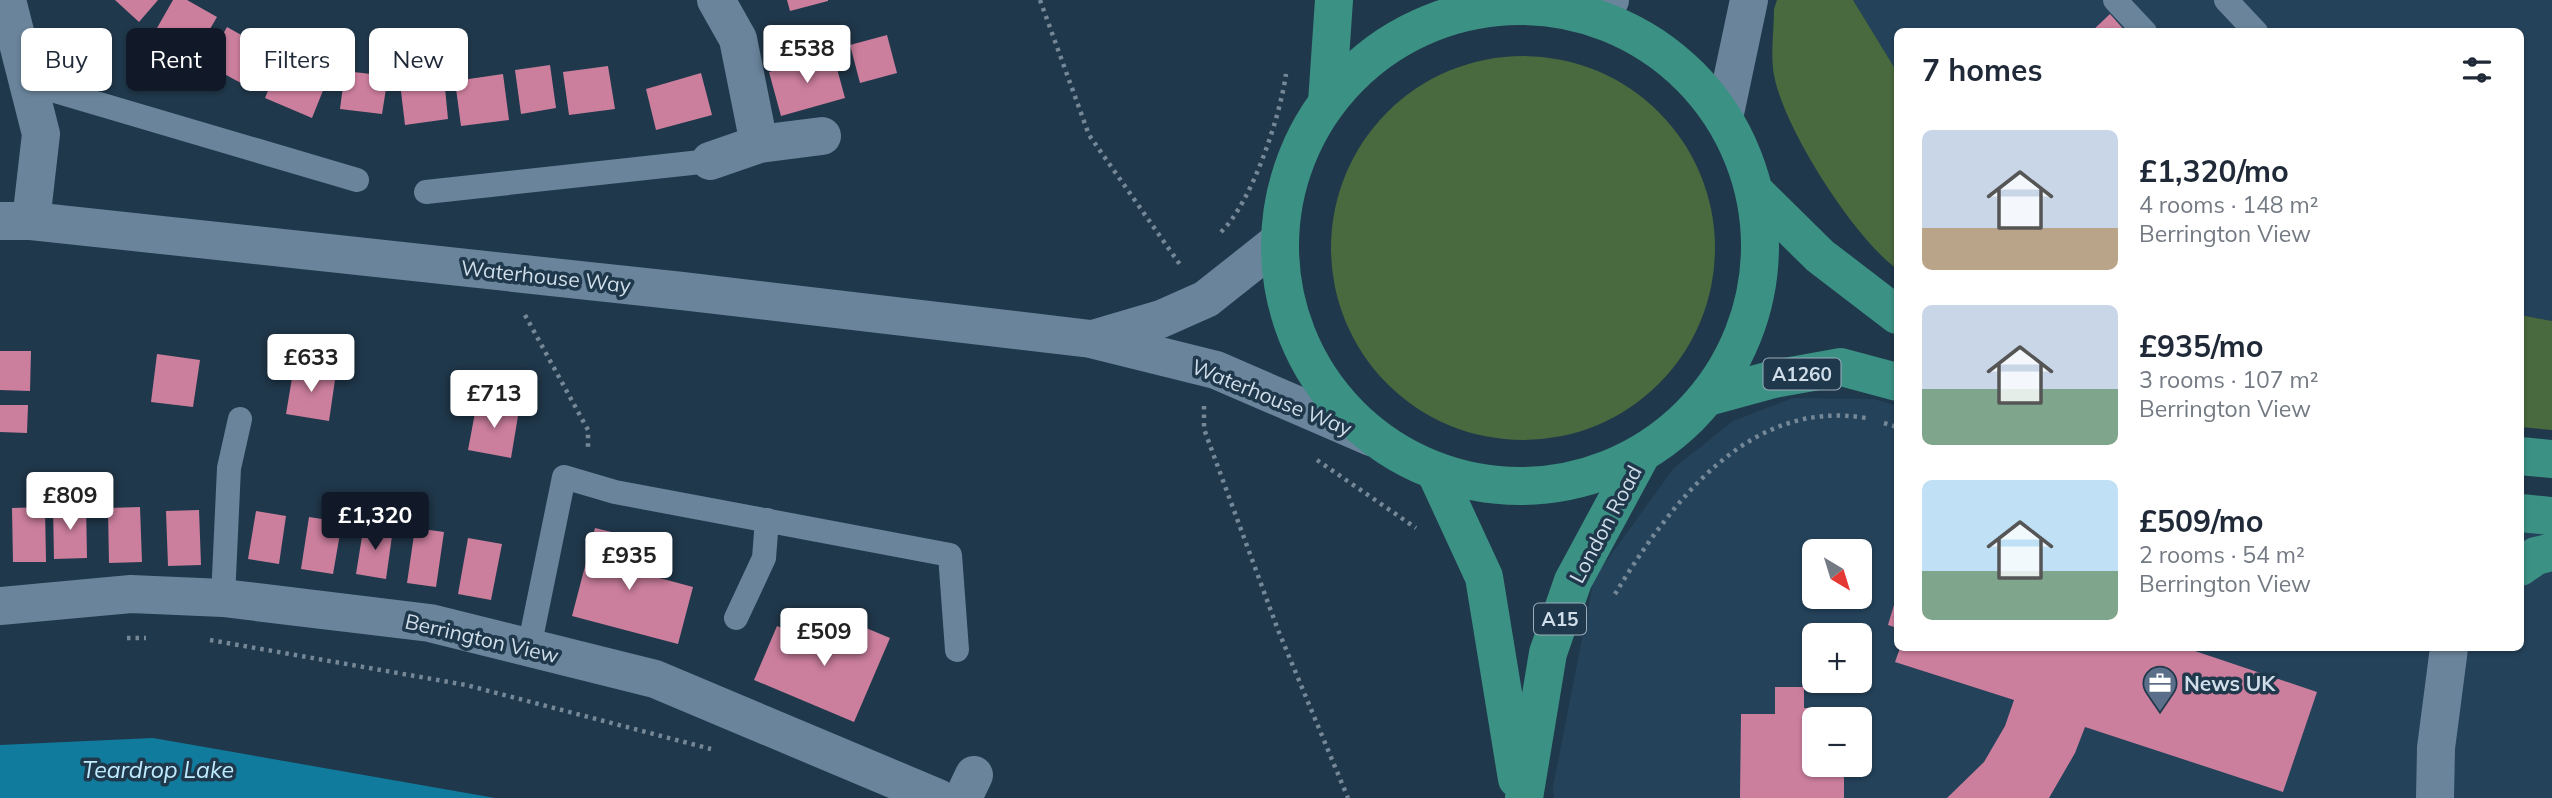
<!DOCTYPE html>
<meta charset="utf-8">
<style>
:root{--surface:#fff;--page:#f2f2f3;--text:#1f2937;--muted:#747a83;--accent:#111827}
body{margin:0;font-family:Mulish,sans-serif;background:var(--page);color:var(--text);height:100vh;display:flex;flex-direction:column;font-size:26px;white-space:nowrap}
*{box-sizing:border-box;margin:0}
p{font-size:23px;color:var(--muted)}
.icon{flex:none;width:38px;height:38px;fill:none;stroke:currentColor;stroke-width:2;stroke-linecap:round;stroke-linejoin:round}
.map{position:relative;flex:1;overflow:hidden}
.sheet{position:absolute;left:1894px;top:28px;width:630px;height:623px;display:flex;flex-direction:column;background:var(--surface);border-radius:10px;box-shadow:0 2px 5px #0004}
.sheet>*{flex:none}
.banner{position:absolute;left:21px;top:28px;width:665px;height:63px;display:flex;gap:14px}
.needle{width:46px;rotate:142deg}
.fabs{position:absolute;left:1802px;top:539px;display:grid;gap:14px}
.fabs a{display:grid;place-items:center;width:70px;height:70px;border-radius:10px;background:var(--surface);box-shadow:0 2px 5px #0004;font-size:35px}
.price{position:absolute;translate:-50% -60px;padding:0 16px;border-radius:7px;background:#fff;color:#222;font-size:23px;line-height:46px;filter:drop-shadow(0 2px 4px #0008)}
.price::after{content:'';position:absolute;left:50%;top:42px;width:21px;height:16px;margin-left:-10px;background:inherit;clip-path:polygon(0 0,100% 0,50% 100%)}
.price.on{background:var(--accent);color:#fff}
ul{padding:0;list-style:none}
li{display:flex;align-items:center;gap:21px;height:175px;padding:0 28px}
li span{display:grid;place-items:center;flex:none;width:196px;height:140px;border-radius:10px;color:#555}
li>.icon{margin-inline-start:auto}
span .icon{width:84px;height:84px;fill:#fffc;stroke-width:1}
li b{font-size:30px}
h2{display:flex;justify-content:space-between;align-items:center;height:84px;padding:0 28px;font-size:30px}
.chip{padding:0 24px;border-radius:10px;background:var(--surface);box-shadow:0 2px 5px #0004;font-size:24px;line-height:63px}
.chip.on{background:var(--accent);color:#fff}
.map>svg:first-child{display:block}
</style>
<div class="map">
<svg width="2552" height="798" viewBox="0 0 2552 798">
<rect width="100%" height="100%" fill="#20384b"/>
<g fill="#24425a" fill-rule="evenodd">
<polygon points="1853,0 2552,0 2552,321 2520,315 2520,32 1897,32 1897,72"/>
<path d="M1793,398L1874,399L1897,406V648H2520V530L2552,532V798H1554L1553,787L1594,578L1674,468L1733,421ZM1815,551H1860V597H1815ZM1815,635H1860V681H1815ZM1815,719H1860V765H1815Z"/>
</g>
<g fill="#49693e">
<path d="M1777,0H1853L1897,72V269C1854,238 1779,122 1773,69C1771,50 1774,28 1774,9Z"/>
<circle cx="1523" cy="248" r="192"/>
<polygon points="2520,315 2552,321 2552,430 2520,427"/>
</g>
<polygon fill="#117b9e" points="153,738 495,798 496,798 0,798 0,745"/>
<g fill="#cc7f9d">
<polygon points="115,0 158,0 139,22"/>
<polygon points="173,0 187,0 217,17 193,58 153,35"/>
<polygon points="787,0 828,0 828,1 790,11"/>
<polygon points="2110,14 2126,32 2091,32"/>
<polygon points="227,27 270,51 250,88 206,64"/>
<polygon points="887,35 897,73 860,83 850,45"/>
<polygon points="283,54 330,73 312,118 265,98"/>
<polygon points="833,54 845,98 781,116 769,72"/>
<polygon points="550,65 556,108 521,114 515,70"/>
<polygon points="608,66 615,109 569,115 563,72"/>
<polygon points="345,71 388,76 382,114 340,109"/>
<polygon points="701,73 712,115 656,130 646,89"/>
<polygon points="503,74 509,120 461,126 455,81"/>
<polygon points="444,78 448,119 405,125 400,83"/>
<polygon points="0,351 31,351 30,391 0,390"/>
<polygon points="157,354 200,360 193,407 151,402"/>
<polygon points="294,366 336,373 329,421 286,414"/>
<polygon points="477,402 519,410 511,458 468,450"/>
<polygon points="0,405 28,405 27,433 0,432"/>
<polygon points="86,504 87,558 54,559 53,505"/>
<polygon points="45,507 46,562 13,562 12,508"/>
<polygon points="140,507 142,562 109,563 108,508"/>
<polygon points="199,510 201,565 168,566 166,511"/>
<polygon points="256,511 286,516 279,564 248,559"/>
<polygon points="309,517 342,522 333,574 301,569"/>
<polygon points="364,524 393,529 386,579 356,574"/>
<polygon points="415,528 444,532 436,587 407,583"/>
<polygon points="595,528 628,536 624,555 656,563 652,576 693,587 678,644 572,616"/>
<polygon points="468,538 502,544 491,600 458,594"/>
<polygon points="1896,598 1897,599 1897,628 1888,625"/>
<polygon points="859,625 890,638 854,722 754,680 777,626 816,642 821,630 851,642"/>
<polygon points="1900,648 2186,648 2317,692 2283,792 2085,727 2075,753 2049,798 1947,798 1984,762 2005,726 2014,700 1895,662"/>
<polygon points="1775,687 1804,687 1804,708 1845,708 1845,719 1815,719 1815,765 1844,765 1844,798 1740,798 1741,714 1775,714"/>
</g>
<g fill="none" stroke-linecap="round" stroke-linejoin="round">
<g stroke="#758898" stroke-width="4.5" stroke-dasharray="3.5 5" stroke-linecap="butt">
<polyline points="1040,0 1089,135 1181,266"/>
<path d="M1221,232C1252,202 1280,117 1286,74"/>
<polyline points="525,315 588,430 588,451"/>
<polyline points="1204,406 1204,429 1278,630 1348,798"/>
<polyline points="1884,423 1897,427"/>
<polyline points="1317,460 1416,528"/>
<path d="M1615,594C1670,504 1748,398 1866,418"/>
<polyline points="127,638 146,638"/>
<polyline points="210,640 466,685 711,749"/>
</g>
<g stroke="#6a849b" stroke-width="24">
<polyline points="2115,0 2145,32"/>
<polyline points="2226,0 2256,32"/>
<polyline points="28,83 357,180"/>
<polyline points="426,192 710,161"/>
<polyline points="223,598 229,468 240,419"/>
<polyline points="736,618 764,558 767,520"/>
<polyline points="529,648 564,477 615,492 950,555 957,650"/>
</g>
<g stroke="#6a849b" stroke-width="38">
<polyline points="7,0 41,134 31,221"/>
<polyline points="716,0 738,39 759,144"/>
<polyline points="1585,14 1610,0"/>
<polyline points="1724,118 1749,0"/>
<polyline points="710,161 759,144 822,136"/>
<polyline points="0,606 131,594 223,598 430,623 655,679 938,798"/>
<polyline points="963,798 974,775"/>
<polyline points="2435,798 2436,748 2449,648"/>
</g>
<g stroke="#6a849b" stroke-width="38">
<polyline points="0,221 31,221 682,291 1091,339 1216,370 1371,437"/>
<polyline points="1093,339 1161,319 1206,299 1278,242"/>
</g>
<g stroke="#3b9184" stroke-width="38">
<circle cx="1520" cy="246" r="240"/>
<polyline points="1327,103 1334,0"/>
<polyline points="1755,192 1820,256 1897,315"/>
<polyline points="1708,397 1774,379 1841,367 1897,382"/>
<polyline points="2520,456 2552,459"/>
<polyline points="1436,473 1484,577 1517,779"/>
<polyline points="2520,513 2552,516"/>
<polyline points="2520,567 2536,556 2552,552"/>
<polyline points="1524,798 1548,653 1573,581 1641,455"/>
</g>
</g>
<defs>
<g id="office-pin" transform="scale(1.75)"><path d="M0 17L-7.5 6A9.5 9.5 0 1 1 7.5 6Z" fill="#5c6f8a" stroke="#20384b"/><path d="M-6-3h4V-5.5h4V-3h4V5H-6ZM-1-4.5V-3h2v-1.5ZM-6 0V1H6V0Z" fill="#fff"/></g>
</defs>
<g fill-rule="evenodd">
<use href="#office-pin" x="2160" y="683"/>
</g>
<g text-anchor="middle" dominant-baseline="central" stroke-width="7" stroke-linejoin="round" paint-order="stroke">
<g fill="#20384b" stroke="#9bacba" stroke-width="2">
<rect x="1763.5" y="358.5" width="77" height="31" rx="5"/>
<rect x="1534" y="603.5" width="52" height="31" rx="5"/>
</g>
<g font-size="19" font-weight="bold" fill="#d0deea">
<text x="1802" y="374">A1260</text>
<text x="1560" y="619">A15</text>
</g>
<g font-size="21" fill="#d0deea" stroke="#20384b">
<text transform="translate(546 276) rotate(6)">Waterhouse Way</text>
<text transform="translate(1272 397) rotate(22)">Waterhouse Way</text>
<text transform="translate(1605 524) rotate(-62)">London Road</text>
<text transform="translate(482 638) rotate(13)">Berrington View</text>
</g>
<g font-size="21" font-weight="bold" fill="#d0deea" stroke="#20384b" text-anchor="start">
<text x="2184" y="683">News UK</text>
</g>
<g font-size="23" font-style="italic" fill="#bfebff" stroke="#20384b">
<text x="158" y="769">Teardrop Lake</text>
</g>
</g>
</svg>
<div class="fabs">
<a><svg class="needle" viewBox="-14 -14 28 28"><path d="M0-13l5 13h-10z" fill="#e53935"/><path d="M0 13l5-13h-10z" fill="#747a83"/></svg></a>
<a>+</a>
<a>−</a>
</div>
<b class="price" style="left:807px;top:85px">£538</b>
<b class="price" style="left:311px;top:394px">£633</b>
<b class="price" style="left:494px;top:430px">£713</b>
<b class="price" style="left:70px;top:532px">£809</b>
<b class="price on" style="left:375px;top:552px">£1,320</b>
<b class="price" style="left:629px;top:592px">£935</b>
<b class="price" style="left:824px;top:668px">£509</b>
<div class="banner">
<a class="chip">Buy</a>
<a class="chip on">Rent</a>
<a class="chip">Filters</a>
<a class="chip">New</a>
</div>
<section class="sheet">
<h2>7 homes<svg class="icon" aria-label="filters" viewBox="0 0 24 24"><path d="M4 7h16M4 17h16"/><circle cx="9" cy="7" r="2"/><circle cx="15" cy="17" r="2"/></svg></h2>
<ul>
<li><span style="background:linear-gradient(#c9d6e8 70%,#b9a48a 0)"><svg class="icon" aria-label="home" viewBox="0 0 24 24"><path d="M3 11l9-7 9 7M6 9v11h12V9"/></svg></span><div><b>£1,320/mo</b><p>4 rooms · 148 m²</p><p>Berrington View</p></div></li>
<li><span style="background:linear-gradient(#c9d6e8 60%,#7fa58c 0)"><svg class="icon" aria-label="home" viewBox="0 0 24 24"><path d="M3 11l9-7 9 7M6 9v11h12V9"/></svg></span><div><b>£935/mo</b><p>3 rooms · 107 m²</p><p>Berrington View</p></div></li>
<li><span style="background:linear-gradient(#bfe0f5 65%,#7fa58c 0)"><svg class="icon" aria-label="home" viewBox="0 0 24 24"><path d="M3 11l9-7 9 7M6 9v11h12V9"/></svg></span><div><b>£509/mo</b><p>2 rooms · 54 m²</p><p>Berrington View</p></div></li>
</ul>
</section>
</div>
